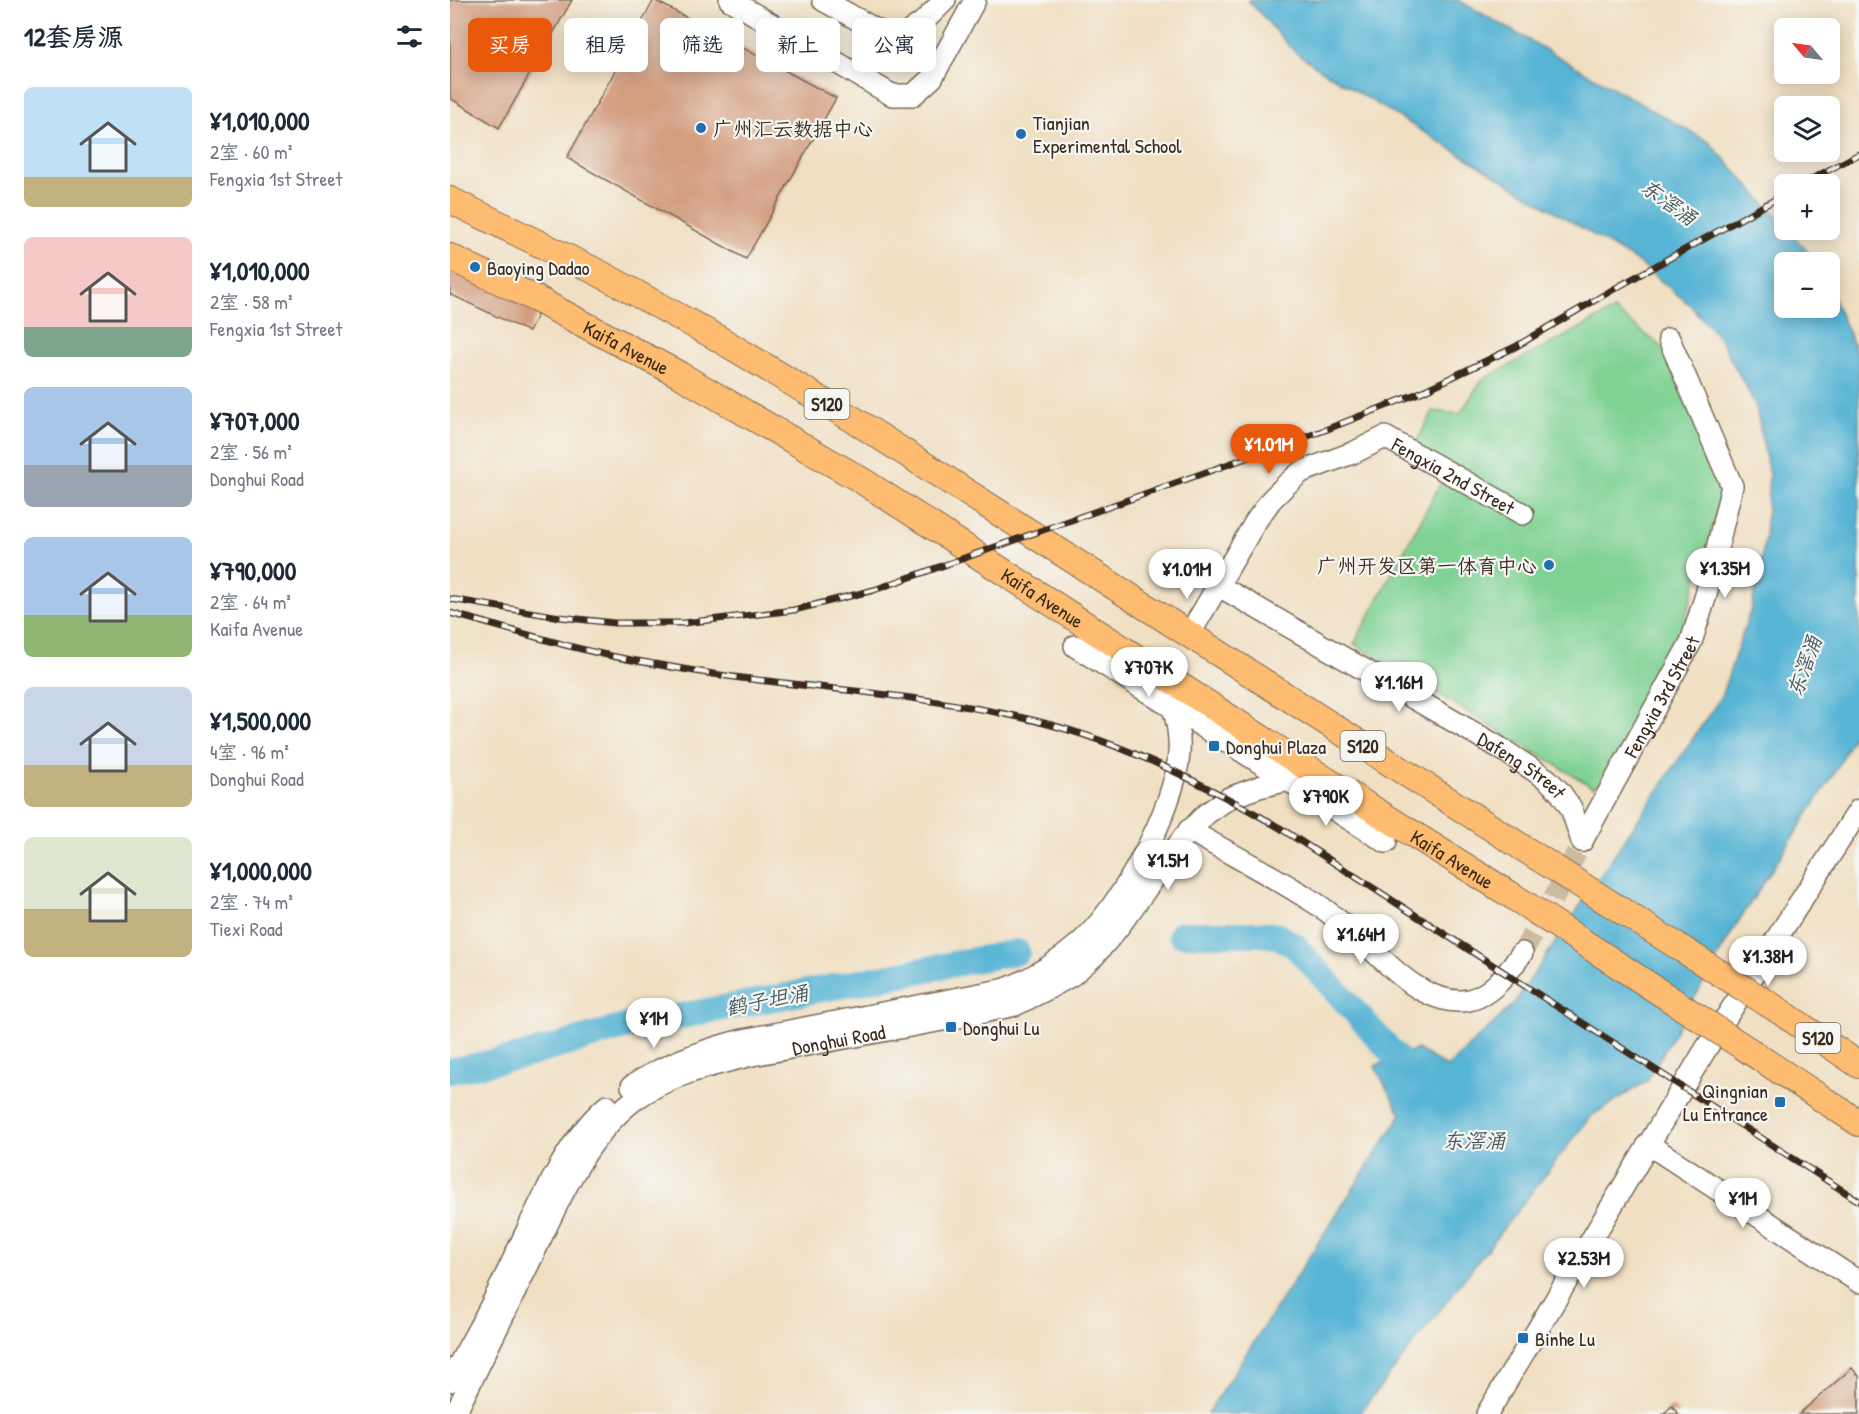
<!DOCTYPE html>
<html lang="zh">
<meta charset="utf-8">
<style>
:root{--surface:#fff;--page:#f2f2f3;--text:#1f2937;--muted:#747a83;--accent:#ea580c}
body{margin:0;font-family:"Patrick Hand","LXGW WenKai TC",sans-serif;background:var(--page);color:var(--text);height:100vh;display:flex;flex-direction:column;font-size:22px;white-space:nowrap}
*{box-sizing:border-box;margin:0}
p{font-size:20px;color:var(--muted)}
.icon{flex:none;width:33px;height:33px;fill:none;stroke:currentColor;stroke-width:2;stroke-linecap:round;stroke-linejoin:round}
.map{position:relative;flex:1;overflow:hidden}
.sheet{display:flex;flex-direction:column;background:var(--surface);width:450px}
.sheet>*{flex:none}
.top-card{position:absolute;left:18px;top:18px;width:570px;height:54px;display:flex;gap:12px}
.needle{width:39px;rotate:299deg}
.controls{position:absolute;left:1324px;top:18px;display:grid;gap:12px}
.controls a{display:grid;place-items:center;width:66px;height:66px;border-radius:9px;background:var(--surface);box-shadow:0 3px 15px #0003;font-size:30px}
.price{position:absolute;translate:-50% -51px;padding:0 14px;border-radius:21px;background:#fff;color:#222;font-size:20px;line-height:39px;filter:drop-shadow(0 2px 3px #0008)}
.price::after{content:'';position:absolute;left:50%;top:36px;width:18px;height:14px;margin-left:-9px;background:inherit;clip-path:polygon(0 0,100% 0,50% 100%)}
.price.active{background:var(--accent);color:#fff}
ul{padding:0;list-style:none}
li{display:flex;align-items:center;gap:18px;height:150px;padding:0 24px}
li span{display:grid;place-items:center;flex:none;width:168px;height:120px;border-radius:9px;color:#555}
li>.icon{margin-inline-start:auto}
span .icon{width:72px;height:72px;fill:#fffc;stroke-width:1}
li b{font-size:26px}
h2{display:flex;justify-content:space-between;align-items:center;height:72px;padding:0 24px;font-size:26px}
.pill{padding:0 21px;border-radius:9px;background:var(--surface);box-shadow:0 3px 15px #0003;font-size:21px;line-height:54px}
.pill.active{background:var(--accent);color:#fff}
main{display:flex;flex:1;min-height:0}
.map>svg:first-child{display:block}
</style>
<main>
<section class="sheet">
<h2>12套房源<svg class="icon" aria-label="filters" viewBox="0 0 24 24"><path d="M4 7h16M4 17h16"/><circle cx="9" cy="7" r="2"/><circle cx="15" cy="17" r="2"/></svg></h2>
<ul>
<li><span style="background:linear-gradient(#bfe0f5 75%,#c2b280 0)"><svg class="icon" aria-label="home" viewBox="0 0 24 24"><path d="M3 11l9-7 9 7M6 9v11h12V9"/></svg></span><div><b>¥1,010,000</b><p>2室 · 60 m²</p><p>Fengxia 1st Street</p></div></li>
<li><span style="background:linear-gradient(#f6c9c9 75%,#7fa58c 0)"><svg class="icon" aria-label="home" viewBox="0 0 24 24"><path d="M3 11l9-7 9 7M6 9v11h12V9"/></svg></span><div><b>¥1,010,000</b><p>2室 · 58 m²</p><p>Fengxia 1st Street</p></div></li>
<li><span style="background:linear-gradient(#a9c7e8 65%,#9aa5b1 0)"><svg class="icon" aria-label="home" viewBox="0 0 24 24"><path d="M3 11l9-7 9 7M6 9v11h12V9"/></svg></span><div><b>¥707,000</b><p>2室 · 56 m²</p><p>Donghui Road</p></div></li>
<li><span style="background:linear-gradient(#a9c7e8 65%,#8fb573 0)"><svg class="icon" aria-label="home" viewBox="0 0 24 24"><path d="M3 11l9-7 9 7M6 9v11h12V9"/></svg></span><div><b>¥790,000</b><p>2室 · 64 m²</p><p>Kaifa Avenue</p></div></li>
<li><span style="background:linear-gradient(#c9d6e8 65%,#c2b280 0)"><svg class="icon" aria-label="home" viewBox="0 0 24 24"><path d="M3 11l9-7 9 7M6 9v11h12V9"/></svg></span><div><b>¥1,500,000</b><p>4室 · 96 m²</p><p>Donghui Road</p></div></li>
<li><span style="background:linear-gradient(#dfe7d0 60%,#c2b280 0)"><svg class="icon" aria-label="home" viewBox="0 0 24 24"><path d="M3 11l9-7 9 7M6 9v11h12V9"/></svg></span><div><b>¥1,000,000</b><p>2室 · 74 m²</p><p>Tiexi Road</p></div></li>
</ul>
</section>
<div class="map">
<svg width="1409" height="1414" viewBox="0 0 1409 1414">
<rect width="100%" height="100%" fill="#f6f6f2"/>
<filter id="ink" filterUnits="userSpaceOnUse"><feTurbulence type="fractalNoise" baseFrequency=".0167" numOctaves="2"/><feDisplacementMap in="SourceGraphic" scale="12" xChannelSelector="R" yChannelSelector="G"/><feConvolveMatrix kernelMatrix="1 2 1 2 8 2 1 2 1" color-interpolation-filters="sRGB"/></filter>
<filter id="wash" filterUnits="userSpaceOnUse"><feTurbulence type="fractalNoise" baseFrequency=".008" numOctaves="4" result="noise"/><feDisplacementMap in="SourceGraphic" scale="24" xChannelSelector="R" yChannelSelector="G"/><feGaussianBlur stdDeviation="1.35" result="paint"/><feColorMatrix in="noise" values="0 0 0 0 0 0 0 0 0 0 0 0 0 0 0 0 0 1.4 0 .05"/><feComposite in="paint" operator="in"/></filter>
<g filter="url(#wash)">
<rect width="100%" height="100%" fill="#f0dfc2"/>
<polygon fill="#80d294" stroke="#5e7e59" stroke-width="1.5" points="1164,310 1211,346 1274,486 1227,648 1154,780 1143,787 904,644 994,477 959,456 983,411 1010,414 1032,380"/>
<polygon fill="#56b4d4" stroke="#486f79" stroke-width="1.5" points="798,0 1008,0 1259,142 1335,226 1335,230 1338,230 1367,262 1335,262 1335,308 1380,308 1380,291 1409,357 1409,725 1385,772 1288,922 1197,1081 1141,1116 909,1414 757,1414 951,1115 925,1066 967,1049 997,1067 1063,1005 1271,697 1302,606 1315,540 1319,475 1306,406 1270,339 1240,305 1188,262 870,69 844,51"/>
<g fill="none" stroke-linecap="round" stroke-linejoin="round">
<g stroke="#56b4d4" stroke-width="26">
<polyline points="731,934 810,934 828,936 845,946 947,1058"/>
<polyline points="0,1071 73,1056 178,1026 567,952"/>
</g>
</g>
<g id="blocks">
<g fill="#d39e80">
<polygon points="0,0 122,0 49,128 0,98"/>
<polygon points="204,0 386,98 296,259 117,158"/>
<polygon points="0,243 99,290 79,332 0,294"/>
<polygon points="1402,1368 1409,1376 1409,1414 1349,1414"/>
<polygon points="1222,1406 1229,1414 1213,1414"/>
</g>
</g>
</g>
<g filter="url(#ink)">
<use href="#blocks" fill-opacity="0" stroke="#7a6957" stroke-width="1.5"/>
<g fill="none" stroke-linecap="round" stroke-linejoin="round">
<polyline stroke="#ccbba1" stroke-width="21" stroke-dasharray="21 10" stroke-linecap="butt" points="1072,953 1106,894 1132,841"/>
<g stroke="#7a6957" stroke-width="24">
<g id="minor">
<polyline points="280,0 442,95 463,95 482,78 525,0"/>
<polyline points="373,0 446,41 473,22 495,0"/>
<path id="s1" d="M769,586L1050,748L1097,779L1110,792L1121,808L1132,841"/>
<path id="s2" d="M739,635L806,521L821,500L836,485L851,472L905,452L935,437L1073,514"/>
<polyline points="625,646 936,842"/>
<path d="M739,830C780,854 822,875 862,901C877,910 891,922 905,934C934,959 967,1001 1010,1001C1038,1001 1058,973 1072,953"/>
<path id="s3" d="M1132,841L1241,642L1256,595L1282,486L1219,339"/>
<path d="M182,1086C217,1063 253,1050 293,1040L556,989C583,978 607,963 629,944C670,909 726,807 729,753C731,726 721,699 712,674"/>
<polyline points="1198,1144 1409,1282"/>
<path d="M0,1381C18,1347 38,1314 54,1279C81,1225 111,1145 157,1106"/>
<path id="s4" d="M5,1414C30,1364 54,1313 79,1263C106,1207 133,1139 184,1100C218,1075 262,1065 302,1055L520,1015L565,1005L597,989L622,975L644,956L667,929L734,837L756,814L779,798L809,787L852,777L873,778"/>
<polyline points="1037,1414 1254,1052 1409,810"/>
</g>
</g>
<g stroke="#7a6957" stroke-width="28">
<g id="major">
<polyline points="0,200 149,273 266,337 404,420 1087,857"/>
<path id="s5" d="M0,257L86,299L230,375L411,480L873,778L1061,895"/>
<polyline points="1328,1010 1409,1065"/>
<polyline points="1301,1052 1409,1123"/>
</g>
</g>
<use href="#minor" stroke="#fff" stroke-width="21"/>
<use href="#major" stroke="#fdbc70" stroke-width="26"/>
<g stroke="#3b2a1e" stroke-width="7">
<g id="rail">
<polyline points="1352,184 1409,154"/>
<polyline points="0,599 110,617 164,623 234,623 344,610 424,590 875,430 971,392 1065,347 1164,289 1335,194"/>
<path d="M0,613C63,630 128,651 193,662C228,668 264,675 300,679C390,690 480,697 569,717C662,737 748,780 830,828L1409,1201"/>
</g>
</g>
<use href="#rail" stroke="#f6f6f2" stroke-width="4.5" stroke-dasharray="14" stroke-linecap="butt"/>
<g stroke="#7a6957" stroke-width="28" stroke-linecap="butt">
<g id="major-bridge">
<polyline points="1087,857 1328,1010"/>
<polyline points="1061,895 1301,1052"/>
</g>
</g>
<use href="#major-bridge" stroke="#fdbc70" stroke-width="26"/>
</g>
</g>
<g fill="#1f6fb2" stroke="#f6f6f2" stroke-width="2">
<circle cx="251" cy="128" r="6"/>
<circle cx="571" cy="134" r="6"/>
<circle cx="25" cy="267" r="6"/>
<circle cx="1099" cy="565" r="6"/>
<rect x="758" y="740" width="12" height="12" rx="3"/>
<rect x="495" y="1021" width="12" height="12" rx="3"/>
<rect x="1324" y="1096" width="12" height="12" rx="3"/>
<rect x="1067" y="1332" width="12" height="12" rx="3"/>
</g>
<g text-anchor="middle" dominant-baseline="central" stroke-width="4.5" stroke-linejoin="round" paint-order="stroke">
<g fill="#f6f6f2" stroke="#73675e" stroke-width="1.5">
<rect x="354.5" y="389" width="45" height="30" rx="4.5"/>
<rect x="890.5" y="731" width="45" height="30" rx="4.5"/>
<rect x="1345.5" y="1023" width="45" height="30" rx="4.5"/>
</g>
<g font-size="18" font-weight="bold" fill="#3b2a1e">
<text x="377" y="404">S120</text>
<text x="913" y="746">S120</text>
<text x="1368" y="1038">S120</text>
</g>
<g font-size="20" fill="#3b2a1e" stroke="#f6f6f2" text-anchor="start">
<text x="583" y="122">Tianjian<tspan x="583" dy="23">Experimental School</tspan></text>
<text x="263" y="128">广州汇云数据中心</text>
<text x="37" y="267">Baoying Dadao</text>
<text x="1087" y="565" text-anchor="end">广州开发区第一体育中心</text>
<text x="776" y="746">Donghui Plaza</text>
<text x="513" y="1027">Donghui Lu</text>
<text x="1318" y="1090" text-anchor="end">Qingnian<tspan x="1318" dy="23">Lu Entrance</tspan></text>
<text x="1085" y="1338">Binhe Lu</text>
</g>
<g font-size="20" fill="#3b2a1e" stroke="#f6f6f2">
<text stroke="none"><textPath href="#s5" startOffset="198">Kaifa Avenue</textPath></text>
<text stroke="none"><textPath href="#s2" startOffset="369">Fengxia 2nd Street</textPath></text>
<text stroke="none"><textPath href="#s5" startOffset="684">Kaifa Avenue</textPath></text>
<text stroke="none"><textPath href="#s3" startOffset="165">Fengxia 3rd Street</textPath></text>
<text stroke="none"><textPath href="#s1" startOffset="352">Dafeng Street</textPath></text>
<text stroke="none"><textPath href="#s5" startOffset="1170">Kaifa Avenue</textPath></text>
<text stroke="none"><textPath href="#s4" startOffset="579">Donghui Road</textPath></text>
</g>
<g font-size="21" font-style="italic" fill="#445a5e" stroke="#f6f6f2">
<text transform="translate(1219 202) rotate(36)">东滘涌</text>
<text transform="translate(1354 666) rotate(-70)">东滘涌</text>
<text transform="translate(317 1000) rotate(-11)">鹤子坦涌</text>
<text x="1024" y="1140">东滘涌</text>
</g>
</g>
</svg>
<div class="controls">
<a><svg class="needle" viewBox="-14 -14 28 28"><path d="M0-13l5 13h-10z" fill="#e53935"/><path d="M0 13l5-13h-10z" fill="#747a83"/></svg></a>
<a><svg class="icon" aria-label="layers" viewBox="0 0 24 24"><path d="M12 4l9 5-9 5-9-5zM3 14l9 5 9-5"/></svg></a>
<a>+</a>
<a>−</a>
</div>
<b class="price active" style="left:819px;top:475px">¥1.01M</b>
<b class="price" style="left:1275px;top:599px">¥1.35M</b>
<b class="price" style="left:737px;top:600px">¥1.01M</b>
<b class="price" style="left:699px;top:698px">¥707K</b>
<b class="price" style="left:949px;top:713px">¥1.16M</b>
<b class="price" style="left:876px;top:827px">¥790K</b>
<b class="price" style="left:718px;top:891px">¥1.5M</b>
<b class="price" style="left:911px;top:965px">¥1.64M</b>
<b class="price" style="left:1318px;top:987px">¥1.38M</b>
<b class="price" style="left:204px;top:1049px">¥1M</b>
<b class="price" style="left:1293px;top:1229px">¥1M</b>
<b class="price" style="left:1134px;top:1289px">¥2.53M</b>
<div class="top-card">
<a class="pill active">买房</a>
<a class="pill">租房</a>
<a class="pill">筛选</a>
<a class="pill">新上</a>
<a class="pill">公寓</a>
</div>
</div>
</main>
